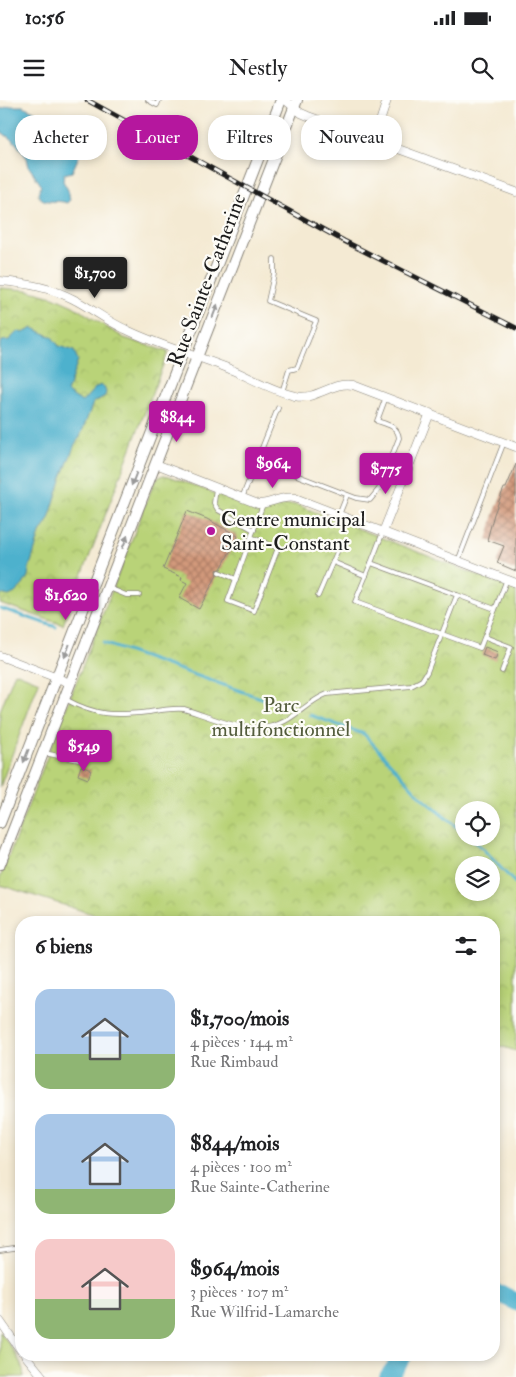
<!DOCTYPE html>
<html lang="fr">
<meta charset="utf-8">
<style>
:root{--surface:#fff;--page:#f6f6f6;--text:#202124;--muted:#757577;--accent:#b5179e}
body{margin:0;font-family:"IM FELL Double Pica",serif;background:var(--page);color:var(--text);height:100vh;display:flex;flex-direction:column;font-size:19px;white-space:nowrap}
*{box-sizing:border-box;margin:0}
p{font-size:16px;color:var(--muted)}
.icon{flex:none;width:28px;height:28px;fill:none;stroke:currentColor;stroke-width:2;stroke-linecap:round;stroke-linejoin:round}
.map{position:relative;flex:1;overflow:hidden}
.panel{position:absolute;left:15px;top:816px;width:485px;height:445px;display:flex;flex-direction:column;background:var(--surface);border-radius:20px;box-shadow:0 2px 8px #0003}
.panel>*{flex:none}
.guide{position:absolute;left:15px;top:15px;width:486px;height:45px;display:flex;gap:10px}
.tools{position:absolute;left:455px;top:701px;display:grid;gap:10px}
.tools a{display:grid;place-items:center;width:45px;height:45px;border-radius:50%;background:var(--surface);box-shadow:0 2px 8px #0003;font-size:25px}
.price{position:absolute;translate:-50% -42px;padding:0 11px;border-radius:5px;background:var(--accent);color:#fff;font-size:16px;line-height:32px;filter:drop-shadow(0 1px 2px #0008)}
.price::after{content:'';position:absolute;left:50%;top:30px;width:15px;height:11px;margin-left:-8px;background:inherit;clip-path:polygon(0 0,100% 0,50% 100%)}
.price.selected{background:#222;color:#fff}
ul{padding:0;list-style:none}
li{display:flex;align-items:center;gap:15px;height:125px;padding:0 20px}
li span{display:grid;place-items:center;flex:none;width:140px;height:100px;border-radius:15px;color:#555}
li>.icon{margin-inline-start:auto}
span .icon{width:60px;height:60px;fill:#fffc;stroke-width:1}
li b{font-size:21px}
h2{display:flex;justify-content:space-between;align-items:center;height:60px;padding:0 20px;font-size:21px}
.pill{padding:0 18px;border-radius:20px;background:var(--surface);box-shadow:0 2px 8px #0003;font-size:18px;line-height:45px}
.pill.selected{background:var(--accent);color:#fff}
.status{display:flex;justify-content:space-between;align-items:center;height:35px;padding:0 25px;background:var(--surface);direction:ltr}
.status svg{height:14px;fill:currentColor}
header{display:flex;justify-content:space-between;align-items:center;height:65px;padding:0 20px;background:var(--surface);font-size:22px;font-weight:600}
.map>svg:first-child{display:block}
</style>
<div class="status"><b>10:56</b><svg viewBox="0 0 49 12"><path d="M0 12V9h3v3zM5 12V6h3v6zM10 12V3h3v9zM15 12V0h3v12zM26 1h20v11H26zM47 4h2v5h-2z"/></svg></div>
<header><svg class="icon" aria-label="menu" viewBox="0 0 24 24"><path d="M4 6h16M4 12h16M4 18h16"/></svg>Nestly<svg class="icon" aria-label="search" viewBox="0 0 24 24"><circle cx="10" cy="10" r="6"/><path d="M15 15l6 6"/></svg></header>
<div class="map">
<svg width="516" height="1277" viewBox="0 0 516 1277">
<defs>
<pattern id="park-crowns" width="20" height="18" patternUnits="userSpaceOnUse" patternTransform="scale(1.25)"><rect width="20" height="18" fill="#b9d378"/><path d="M2 6a3 3 0 1 1 6 0M12 15a3 3 0 1 1 6 0" fill="none" stroke="#9eb567"/></pattern>
<pattern id="building-cross-hatch" width="8" height="8" patternUnits="userSpaceOnUse" patternTransform="scale(1.25)"><rect width="8" height="8" fill="#d2997b"/><path d="M0 0l8 8M0 8l8-8" fill="none" stroke="#aa7c64"/></pattern>
</defs>
<rect width="100%" height="100%" fill="#fdfcf7"/>
<filter id="ink" filterUnits="userSpaceOnUse"><feTurbulence type="fractalNoise" baseFrequency=".02" numOctaves="2"/><feDisplacementMap in="SourceGraphic" scale="10" xChannelSelector="R" yChannelSelector="G"/><feConvolveMatrix kernelMatrix="1 2 1 2 8 2 1 2 1" color-interpolation-filters="sRGB"/></filter>
<filter id="wash" filterUnits="userSpaceOnUse"><feTurbulence type="fractalNoise" baseFrequency=".0096" numOctaves="4" result="noise"/><feDisplacementMap in="SourceGraphic" scale="20" xChannelSelector="R" yChannelSelector="G"/><feGaussianBlur stdDeviation="1.12" result="paint"/><feColorMatrix in="noise" values="0 0 0 0 0 0 0 0 0 0 0 0 0 0 0 0 0 1.4 0 .05"/><feComposite in="paint" operator="in"/></filter>
<g filter="url(#wash)">
<rect width="100%" height="100%" fill="#f4ead3"/>
<g fill="#b9d378" stroke="#6a784a">
<polygon points="15,572 39,582 0,687 0,611"/>
<path d="M0,1231C7,1242 27,1266 23,1277H0Z"/>
</g>
<g fill="url(#park-crowns)" stroke="#6a784a" fill-rule="evenodd">
<polygon points="0,188 27,190 53,197 73,206 124,238 168,252 63,525 0,503"/>
<path d="M163,375L169,376L258,410C272,410 283,403 297,405L516,490V951L494,944V822H118L0,785V778L153,385L158,378ZM464,710H491V738H464ZM464,765H491V792H464Z"/>
</g>
<g fill="#4eb1cd" stroke="#356674">
<path d="M10,6H23L60,23L73,32L79,41V56L72,72L64,74L63,81L68,90L70,100L67,103C57,99 44,105 38,95L41,85L29,67L27,58L15,42L0,31V9Z"/>
<polygon points="33,228 52,237 59,246 74,251 78,260 67,292 82,302 95,288 100,285 104,287 106,292 105,296 93,303 80,337 75,344 61,380 49,419 40,433 29,469 28,476 23,485 15,493 9,496 0,494 0,244 2,241 9,240 18,231 23,233"/>
</g>
<g fill="none" stroke-linecap="round" stroke-linejoin="round">
<g stroke="#4eb1cd" stroke-width="3">
<polyline points="0,508 56,527"/>
<polyline points="103,543 290,608"/>
<polyline points="310,615 364,634 423,699 464,733"/>
<polyline points="469,738 481,747 516,784"/>
</g>
<g stroke="#4eb1cd" stroke-width="18">
<polyline points="494,1192 501,1194 516,1202"/>
<polyline points="388,1277 404,1255"/>
</g>
</g>
<g id="blocks">
<g fill="url(#building-cross-hatch)">
<polygon points="516,364 516,471 497,463 504,446 487,440 494,414 504,388 506,388"/>
<polygon points="187,411 207,419 238,436 221,469 216,470 217,475 199,509 179,498 187,483 181,480 182,477 163,469"/>
<polygon points="485,547 498,552 495,560 482,555"/>
<polygon points="81,666 91,670 88,679 78,675"/>
</g>
</g>
</g>
<g filter="url(#ink)">
<use href="#blocks" fill-opacity="0" stroke="#888378" stroke-width="1"/>
<g fill="none" stroke-linecap="round" stroke-linejoin="round">
<g stroke="#888378" stroke-width="5.5">
<g id="service">
<polyline points="148,0 157,5 159,0"/>
<polyline points="274,159 274,174 268,201 316,221 297,268 289,270 282,292"/>
<path d="M257,360L356,398L370,400L379,389L399,338C398,326 386,324 377,321L386,297"/>
<polyline points="216,388 214,403 218,410 254,430"/>
<polyline points="242,398 278,308"/>
<polyline points="339,415 347,395"/>
<polyline points="251,437 278,448 254,511 228,501 263,404"/>
<polyline points="458,461 504,342"/>
<polyline points="333,462 366,476"/>
<polyline points="371,463 355,502 480,548 507,479"/>
<polyline points="219,472 236,479"/>
<polyline points="109,488 126,495 139,495"/>
<polyline points="457,495 495,509"/>
<polyline points="318,496 340,445"/>
<polyline points="485,537 511,547 502,571"/>
<path d="M65,599C96,616 114,616 149,612C161,610 172,608 184,609C216,618 253,639 285,621C300,613 311,600 327,594L411,586L422,580L427,572L457,495L371,463L383,432"/>
<polyline points="44,653 84,661 94,639"/>
<polyline points="0,1150 21,1147"/>
</g>
</g>
<g stroke="#888378" stroke-width="9">
<g id="minor">
<polyline points="285,0 301,13 308,16 516,92"/>
<polyline points="374,40 387,0"/>
<path d="M0,181C26,183 50,187 73,199C91,208 107,221 125,229C157,245 192,254 225,267C248,276 270,290 295,296C316,301 332,281 353,285L516,347"/>
<path d="M156,364L258,404C272,404 282,395 295,398L516,483"/>
<polyline points="383,432 430,313"/>
<polyline points="0,556 70,583"/>
<polyline points="0,1221 21,1251"/>
<polyline points="25,1255 43,1277"/>
</g>
</g>
<g stroke="#888378" stroke-width="12">
<g id="tertiary">
<polyline points="0,723 281,0"/>
<polyline points="0,764 297,0"/>
</g>
</g>
<use href="#service" stroke="#fff" stroke-width="4"/>
<use href="#minor" stroke="#fff" stroke-width="8"/>
<use href="#tertiary" stroke="#fff" stroke-width="10"/>
<g stroke="#1c1c1c" stroke-width="5">
<polyline id="rail" points="87,0 344,141 516,228"/>
</g>
<use href="#rail" stroke="#fdfcf7" stroke-width="3" stroke-dasharray="9" stroke-linecap="butt"/>
</g>
<defs><path id="oneway-solid" d="M-6-.8H1V-3.2L6.5 0L1 3.2V.8H-6Z" transform="scale(1.25)"/></defs>
<g fill="#999">
<use href="#oneway-solid" transform="translate(215 211) rotate(-69)"/>
<use href="#oneway-solid" transform="translate(134 379) rotate(111)"/>
<use href="#oneway-solid" transform="translate(125 442) rotate(-68)"/>
<use href="#oneway-solid" transform="translate(67 551) rotate(111)"/>
<use href="#oneway-solid" transform="translate(26 656) rotate(111)"/>
</g>
</g>
<circle fill="#b5179e" stroke="#fdfcf7" stroke-width="2" cx="211" cy="431" r="5"/>
<g text-anchor="middle" dominant-baseline="central" stroke-width="4.5" stroke-linejoin="round" paint-order="stroke">
<g font-size="21" fill="#1c1c1c" stroke="#fdfcf7">
<text transform="translate(207 180) rotate(-69)">Rue Sainte-Catherine</text>
</g>
<g font-size="21" fill="#1c1c1c" stroke="#fdfcf7" text-anchor="start">
<text x="221" y="419">Centre municipal<tspan x="221" dy="24">Saint-Constant</tspan></text>
</g>
<g font-size="21" fill="#535c3c" stroke="#fdfcf7">
<text x="281" y="605">Parc<tspan x="281" dy="24">multifonctionnel</tspan></text>
</g>
</g>
</svg>
<div class="tools">
<a><svg class="icon" aria-label="locate" viewBox="0 0 24 24"><circle cx="12" cy="12" r="6"/><path d="M12 2v4M12 18v4M2 12h4M18 12h4"/></svg></a>
<a><svg class="icon" aria-label="layers" viewBox="0 0 24 24"><path d="M12 4l9 5-9 5-9-5zM3 14l9 5 9-5"/></svg></a>
</div>
<b class="price selected" style="left:95px;top:199px">$1,700</b>
<b class="price" style="left:177px;top:343px">$844</b>
<b class="price" style="left:273px;top:389px">$964</b>
<b class="price" style="left:386px;top:395px">$775</b>
<b class="price" style="left:66px;top:521px">$1,620</b>
<b class="price" style="left:84px;top:672px">$549</b>
<div class="guide">
<a class="pill">Acheter</a>
<a class="pill selected">Louer</a>
<a class="pill">Filtres</a>
<a class="pill">Nouveau</a>
</div>
<section class="panel">
<h2>6 biens<svg class="icon" aria-label="filters" viewBox="0 0 24 24"><path d="M4 7h16M4 17h16"/><circle cx="9" cy="7" r="2"/><circle cx="15" cy="17" r="2"/></svg></h2>
<ul>
<li><span style="background:linear-gradient(#a9c7e8 65%,#8fb573 0)"><svg class="icon" aria-label="home" viewBox="0 0 24 24"><path d="M3 11l9-7 9 7M6 9v11h12V9"/></svg></span><div><b>$1,700/mois</b><p>4 pièces · 144 m²</p><p>Rue Rimbaud</p></div></li>
<li><span style="background:linear-gradient(#a9c7e8 75%,#8fb573 0)"><svg class="icon" aria-label="home" viewBox="0 0 24 24"><path d="M3 11l9-7 9 7M6 9v11h12V9"/></svg></span><div><b>$844/mois</b><p>4 pièces · 100 m²</p><p>Rue Sainte-Catherine</p></div></li>
<li><span style="background:linear-gradient(#f6c9c9 60%,#8fb573 0)"><svg class="icon" aria-label="home" viewBox="0 0 24 24"><path d="M3 11l9-7 9 7M6 9v11h12V9"/></svg></span><div><b>$964/mois</b><p>3 pièces · 107 m²</p><p>Rue Wilfrid-Lamarche</p></div></li>
</ul>
</section>
</div>
